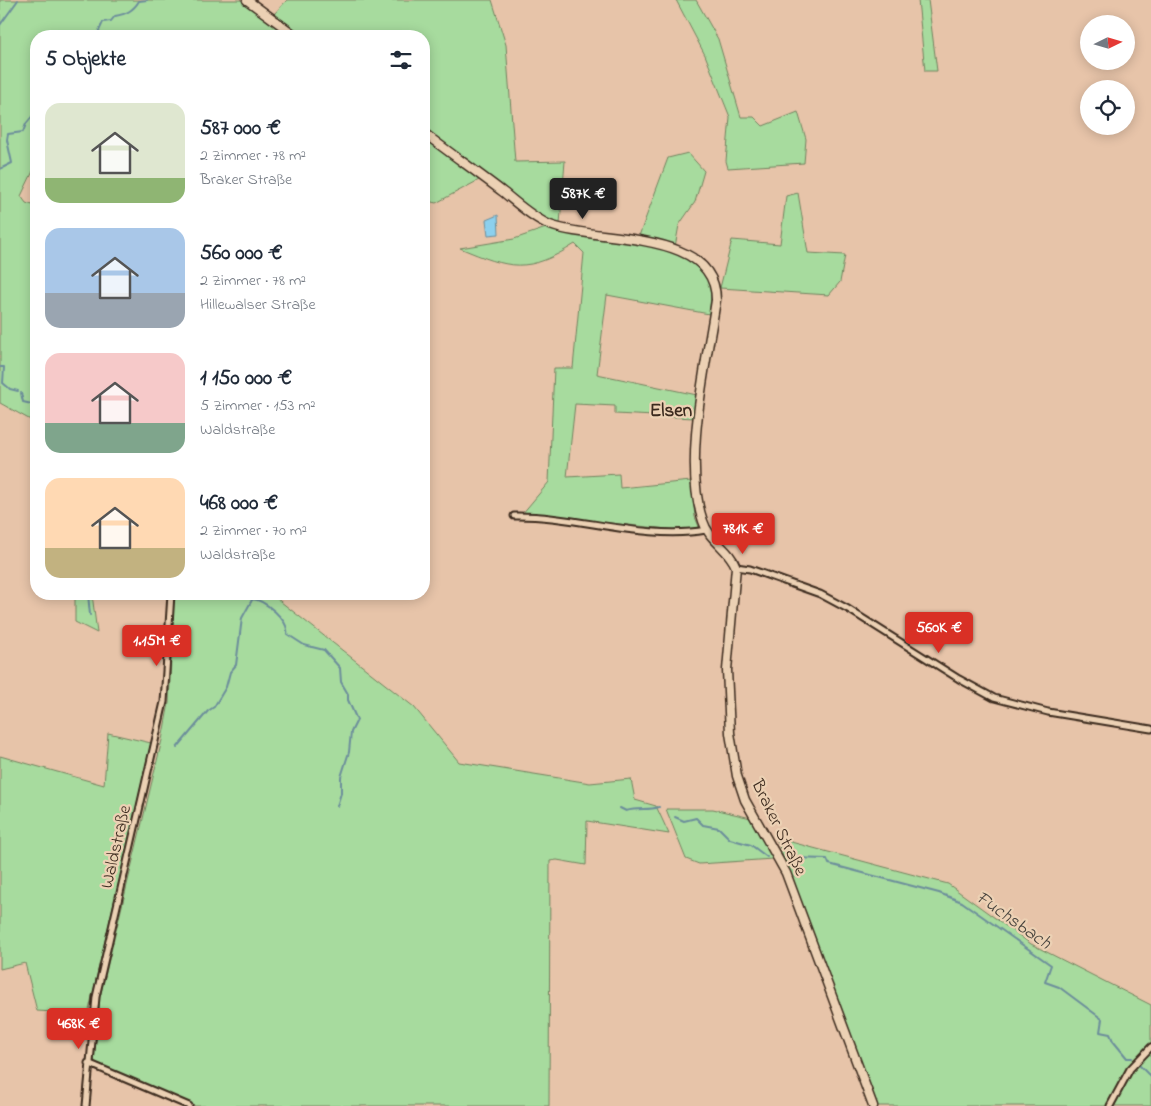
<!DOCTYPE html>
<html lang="de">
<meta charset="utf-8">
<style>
:root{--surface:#fff;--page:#f2f2f3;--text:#1f2937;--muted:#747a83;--accent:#d93025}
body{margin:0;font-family:"Indie Flower",sans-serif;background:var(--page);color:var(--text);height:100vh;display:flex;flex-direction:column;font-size:19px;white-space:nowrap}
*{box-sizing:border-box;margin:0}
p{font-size:16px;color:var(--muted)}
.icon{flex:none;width:28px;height:28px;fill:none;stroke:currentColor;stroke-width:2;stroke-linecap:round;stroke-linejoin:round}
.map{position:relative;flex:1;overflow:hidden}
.panel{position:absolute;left:30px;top:30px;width:400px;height:570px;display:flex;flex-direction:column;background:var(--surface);border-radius:20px;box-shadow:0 2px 12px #0003}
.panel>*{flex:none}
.needle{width:32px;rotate:85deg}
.controls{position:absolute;left:1080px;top:15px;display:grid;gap:10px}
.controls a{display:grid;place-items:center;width:55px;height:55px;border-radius:50%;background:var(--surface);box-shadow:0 2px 12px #0003;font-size:25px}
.price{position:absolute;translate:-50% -42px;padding:0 11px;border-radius:5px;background:var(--accent);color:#fff;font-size:16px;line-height:32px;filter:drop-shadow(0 1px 2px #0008)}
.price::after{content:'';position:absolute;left:50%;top:30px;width:15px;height:11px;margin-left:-8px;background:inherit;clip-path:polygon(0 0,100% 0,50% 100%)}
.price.active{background:#222;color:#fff}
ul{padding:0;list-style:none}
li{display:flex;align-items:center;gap:15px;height:125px;padding:0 15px}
li span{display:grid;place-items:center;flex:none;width:140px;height:100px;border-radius:15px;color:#555}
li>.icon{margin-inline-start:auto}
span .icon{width:60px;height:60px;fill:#fffc;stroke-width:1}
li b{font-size:21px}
h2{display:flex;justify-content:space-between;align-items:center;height:60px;padding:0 15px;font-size:21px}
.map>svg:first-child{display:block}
</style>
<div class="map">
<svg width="1151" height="1106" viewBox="0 0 1151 1106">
<rect width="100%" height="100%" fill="#e7c4a9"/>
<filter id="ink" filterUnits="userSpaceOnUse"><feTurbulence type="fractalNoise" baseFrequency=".02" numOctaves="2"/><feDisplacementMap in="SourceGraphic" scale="10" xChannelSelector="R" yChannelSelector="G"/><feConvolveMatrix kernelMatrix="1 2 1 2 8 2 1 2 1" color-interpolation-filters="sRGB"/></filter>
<g filter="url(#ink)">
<g fill="#a7db9e" stroke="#71825e">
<path d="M0,0H254L273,15L287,0H492L506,45L515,162L565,161L560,224L575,227L582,235C614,241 695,246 709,280C713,291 710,303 709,314L607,295L597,374L697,395L694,418L615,414V406L575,404L567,477L619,474L620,488L691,481L695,517L700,529L687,531L522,514L549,482L554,368H573L584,253L575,244C528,274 510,269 460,248L514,239L549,227L479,180L436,203L424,200V36H36V165L21,196L26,203L36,206V423L0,403Z"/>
<polygon points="676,0 696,0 718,39 741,117 754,117 763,126 798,112 806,139 804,163 728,168 726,161 730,117 705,55"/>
<polygon points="918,0 928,0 937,71 925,71"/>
<polygon points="688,153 704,171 695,202 679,225 675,247 639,236 668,158"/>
<polygon points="798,193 808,253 845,255 840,282 829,295 720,288 732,240 780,244 786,196"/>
<polygon points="75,594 92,594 97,633 75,622"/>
<polygon points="174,594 271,594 414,707 459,762 590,783 631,779 635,800 656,806 669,834 587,821 586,865 557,860 550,861 549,1106 195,1106 94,1063 100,997 162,740 169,703"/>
<polygon points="108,733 151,743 88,1014 37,1011 25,963 0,969 0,756 104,785"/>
<polygon points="666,809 713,809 751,818 773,859 699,864 686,859"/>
<polygon points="776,838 948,884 1031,944 1151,1005 1151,1106 877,1106"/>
</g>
<polygon fill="#8cd0ee" stroke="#6c8e9b" points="498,215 499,234 488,235 486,220"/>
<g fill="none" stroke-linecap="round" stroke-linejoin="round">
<g stroke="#6c8e9b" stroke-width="2">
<polyline points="0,25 18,0"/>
<path d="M94,36L98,33L103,22L111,21L115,16C126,14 133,11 139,1L147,0"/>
<polyline points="0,169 12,163 7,140 8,134 23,132 26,124 36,112"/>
<polyline points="0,367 4,367 3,383 10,389 18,391"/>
<polyline points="21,393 23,402 36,405"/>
<polyline points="88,594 90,615"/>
<path d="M246,594L251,599C265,599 290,622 287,634L304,645L324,650L340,668L341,682L348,694V700L357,720L351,732L349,752L341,777V793L337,806"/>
<polyline points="177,748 208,711 214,707 226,687 230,672 236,665 242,618 252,600"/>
<path d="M620,808L626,811C639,807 648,811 659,807"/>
<polyline points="675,817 684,821 696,818 703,825 719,828 730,839 751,845 767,857"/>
<polyline points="793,858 827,859 829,864 939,893 962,902 1051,965 1045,982 1059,987 1102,1019 1100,1032 1110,1034 1113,1041 1127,1058 1132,1058"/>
<polyline points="1139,1065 1151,1077"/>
</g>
<g stroke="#3b2a1e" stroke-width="9">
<g id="minor">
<path d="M514,516C577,515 644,541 706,530"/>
<polyline points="736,567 750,569 820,594 848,609 959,679 994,698 1048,712 1151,729"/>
<polyline points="88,1063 189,1106"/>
<polyline points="86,1106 96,997 164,702 171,594"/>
<polyline points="1110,1106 1130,1069 1151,1047"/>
</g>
</g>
<g stroke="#3b2a1e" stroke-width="11">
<g id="secondary">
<polyline points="247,0 296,36"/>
<path d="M424,133C450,153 477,172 503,192C517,203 533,218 550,225C596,243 716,228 716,300C707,362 682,462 703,521C709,541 729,548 736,567L727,670L730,733L737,776L745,800L786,873L873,1106"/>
</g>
</g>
<use href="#minor" stroke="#ecd1b4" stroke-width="5"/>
<use href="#secondary" stroke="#ecd1b4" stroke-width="8"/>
</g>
</g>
<g text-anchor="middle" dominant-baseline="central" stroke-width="4.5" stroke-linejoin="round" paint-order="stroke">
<g font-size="18" fill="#3b2a1e" stroke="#ecd1b4">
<text transform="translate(778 828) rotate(64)">Braker Straße</text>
<text transform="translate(117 847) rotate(-77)">Waldstraße</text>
</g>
<g font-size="19" font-weight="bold" fill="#3b2a1e" stroke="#ecd1b4">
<text x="671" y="411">Elsen</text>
</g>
<g font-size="19" font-style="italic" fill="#47433d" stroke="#ecd1b4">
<text transform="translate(1013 921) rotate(35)">Fuchsbach</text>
</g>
</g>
</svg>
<div class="controls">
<a><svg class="needle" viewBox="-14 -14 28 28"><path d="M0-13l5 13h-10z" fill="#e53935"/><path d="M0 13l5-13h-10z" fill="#747a83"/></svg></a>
<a><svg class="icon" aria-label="locate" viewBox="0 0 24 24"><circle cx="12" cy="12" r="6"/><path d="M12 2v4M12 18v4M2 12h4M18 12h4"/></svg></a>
</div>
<b class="price active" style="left:583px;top:220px">587K €</b>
<b class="price" style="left:743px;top:555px">781K €</b>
<b class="price" style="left:939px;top:654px">560K €</b>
<b class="price" style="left:157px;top:667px">1.15M €</b>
<b class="price" style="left:79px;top:1050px">468K €</b>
<section class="panel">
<h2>5 Objekte<svg class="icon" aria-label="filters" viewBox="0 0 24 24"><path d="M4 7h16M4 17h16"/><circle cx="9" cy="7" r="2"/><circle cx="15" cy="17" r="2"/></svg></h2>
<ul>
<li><span style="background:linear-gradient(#dfe7d0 75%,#8fb573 0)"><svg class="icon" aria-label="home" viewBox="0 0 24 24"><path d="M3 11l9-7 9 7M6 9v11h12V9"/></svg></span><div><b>587 000 €</b><p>2 Zimmer · 78 m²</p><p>Braker Straße</p></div></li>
<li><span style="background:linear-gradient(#a9c7e8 65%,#9aa5b1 0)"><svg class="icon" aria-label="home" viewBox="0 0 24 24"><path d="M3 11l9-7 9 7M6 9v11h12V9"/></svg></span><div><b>560 000 €</b><p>2 Zimmer · 78 m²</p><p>Hillewalser Straße</p></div></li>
<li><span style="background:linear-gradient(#f6c9c9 70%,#7fa58c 0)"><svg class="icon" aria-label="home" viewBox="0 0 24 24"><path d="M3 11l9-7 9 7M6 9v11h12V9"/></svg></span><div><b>1 150 000 €</b><p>5 Zimmer · 153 m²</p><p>Waldstraße</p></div></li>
<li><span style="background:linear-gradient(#ffd9b3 70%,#c2b280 0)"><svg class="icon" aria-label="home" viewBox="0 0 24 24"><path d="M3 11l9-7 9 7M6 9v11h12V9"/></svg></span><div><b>468 000 €</b><p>2 Zimmer · 70 m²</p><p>Waldstraße</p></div></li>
</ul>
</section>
</div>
